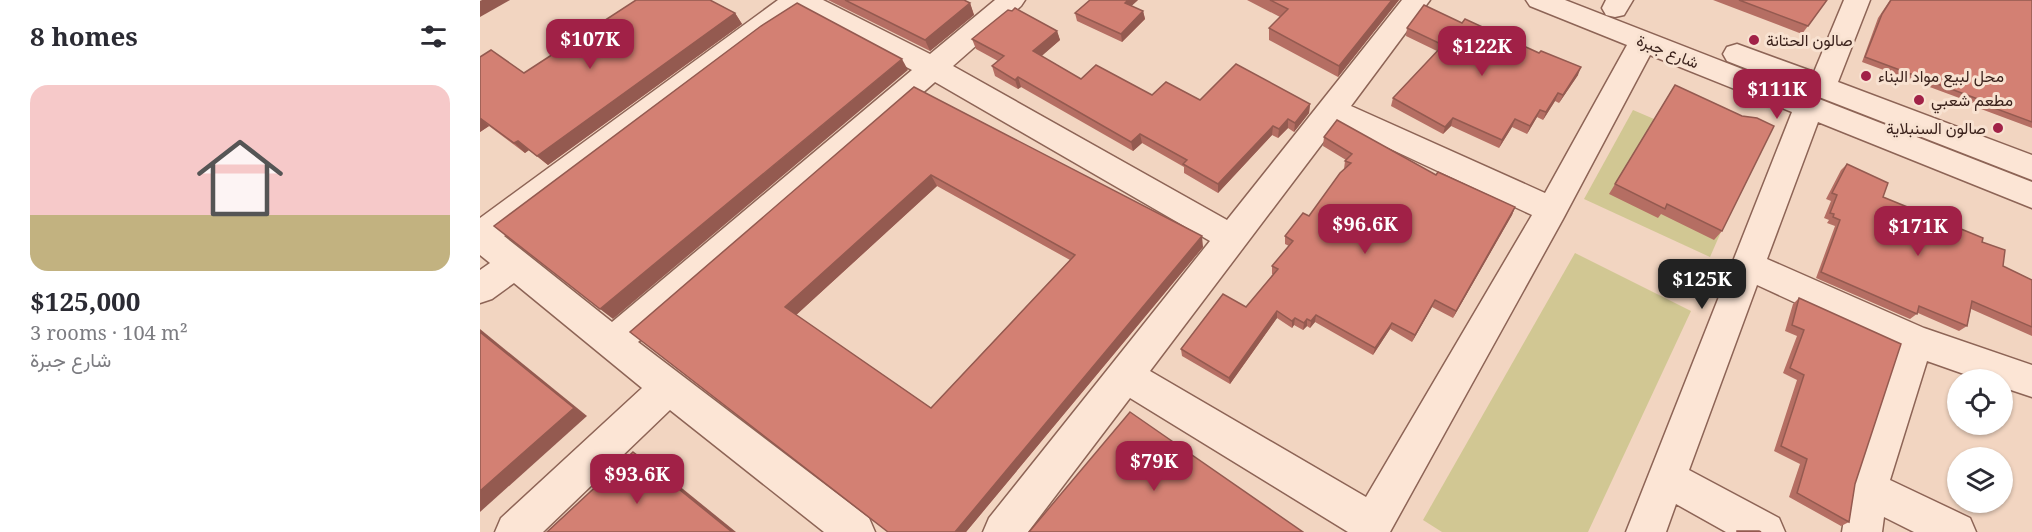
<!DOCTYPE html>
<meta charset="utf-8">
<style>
:root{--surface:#fff;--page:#f7f7f7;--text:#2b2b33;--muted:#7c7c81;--accent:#a12147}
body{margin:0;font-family:"Noto Serif",Vazirmatn,serif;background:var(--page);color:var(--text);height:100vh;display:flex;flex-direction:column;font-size:22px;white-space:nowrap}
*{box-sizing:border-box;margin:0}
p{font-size:20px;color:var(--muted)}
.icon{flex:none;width:33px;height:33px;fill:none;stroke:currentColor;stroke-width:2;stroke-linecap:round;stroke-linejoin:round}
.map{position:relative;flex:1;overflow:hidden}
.details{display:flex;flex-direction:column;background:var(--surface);width:480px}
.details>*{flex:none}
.fabs{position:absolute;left:1467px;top:369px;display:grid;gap:12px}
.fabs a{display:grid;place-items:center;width:66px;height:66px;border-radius:50%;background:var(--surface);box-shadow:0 2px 4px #0004;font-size:30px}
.price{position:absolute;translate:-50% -51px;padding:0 14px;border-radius:12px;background:var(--accent);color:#fff;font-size:20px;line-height:39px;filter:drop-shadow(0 2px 3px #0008)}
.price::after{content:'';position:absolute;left:50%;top:36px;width:18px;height:14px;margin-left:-9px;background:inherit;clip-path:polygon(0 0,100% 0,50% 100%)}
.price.current{background:#222;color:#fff}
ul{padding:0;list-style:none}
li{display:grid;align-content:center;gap:12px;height:318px;padding:0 30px}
li span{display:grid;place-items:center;height:186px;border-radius:18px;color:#555}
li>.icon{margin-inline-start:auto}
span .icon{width:108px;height:108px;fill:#fffc;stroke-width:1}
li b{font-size:26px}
h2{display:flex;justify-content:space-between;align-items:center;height:72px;padding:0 30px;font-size:26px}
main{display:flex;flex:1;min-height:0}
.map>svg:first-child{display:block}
</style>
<main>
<section class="details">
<h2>8 homes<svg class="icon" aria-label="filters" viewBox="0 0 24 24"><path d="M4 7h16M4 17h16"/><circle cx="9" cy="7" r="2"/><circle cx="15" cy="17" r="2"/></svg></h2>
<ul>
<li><span style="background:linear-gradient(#f6c9c9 70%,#c2b280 0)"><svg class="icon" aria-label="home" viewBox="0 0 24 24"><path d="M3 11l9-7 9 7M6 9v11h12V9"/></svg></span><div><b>$125,000</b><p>3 rooms · 104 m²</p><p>شارع جبرة</p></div></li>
</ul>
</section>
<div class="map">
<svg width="1552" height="532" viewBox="0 0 1552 532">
<rect width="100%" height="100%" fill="#f2d5c1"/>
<g fill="#d1c793">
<polygon points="1153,110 1272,161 1230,257 1104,199"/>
<polygon points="1095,253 1211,311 1108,532 962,532 943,520"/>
</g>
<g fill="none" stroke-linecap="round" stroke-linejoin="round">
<g stroke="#8d6456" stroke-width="3">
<g id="minor">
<path d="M298,0H343L450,54L515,0H545L541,6L473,66L747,220L922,0H950L871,106L1065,193L1147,45L1050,6L1046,0H1085L1552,182V208L1338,122L1287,259L1444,328L1552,365V397L1522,387V380H1501L1447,361L1410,480L1490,518L1496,532H1434L1404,517L1402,532H1362L1369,489L1416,349L1277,285L1209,470L1299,518L1305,532H1246L1196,504L1186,532H1146L1312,112L1170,55L1083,219L910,532H868L650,398L548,532H503L509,518L730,241L455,82L158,342L389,518L395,532H344L190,410L63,532H15L21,518L162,388L34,283L12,299L0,303V270L10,263L0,255V218ZM320,11L432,70L132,322L24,236ZM857,124L1052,215L886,497L670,371Z"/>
<polygon points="1126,0 1153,0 1144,15 1135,17 1126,15 1122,8"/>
<polygon points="1364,0 1390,0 1358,82 1552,155 1552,180 1247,61 1243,54 1247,47 1257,44 1334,72"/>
</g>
</g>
<use href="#minor" fill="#fce5d5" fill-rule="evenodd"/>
</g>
<g fill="#b56e63" fill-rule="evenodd">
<polygon points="348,0 484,0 490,3 494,15 450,51"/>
<polygon points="658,0 651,6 663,11 665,19 642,42 597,21 595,13"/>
<polygon points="767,0 919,0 858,77 789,40 789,28 800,17"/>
<polygon points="1233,0 1347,0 1322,34"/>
<polygon points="1410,0 1552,0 1552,128 1501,109 1501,106 1382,62 1398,18"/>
<polygon points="255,13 262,24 68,165 49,150 45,153 9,126 0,132 0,57 44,73"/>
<polygon points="927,28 1098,75 1079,103 1075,101 1063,120 1057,117 1047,134 1032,127 1019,148 971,126 963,134 911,106 913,98 957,51 926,36"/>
<polygon points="577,31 580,40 561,56 601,79 672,95 720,100 830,104 829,113 814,132 808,128 798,138 792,135 738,193 704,173 704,167 662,143 653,151 541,87 538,89 515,76 512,66 518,61 496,49 492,39"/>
<polygon points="1195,85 1242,231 1234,240 1181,214 1178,218 1129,194"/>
<path d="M434,87L723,247L486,532H408L150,332ZM457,186L590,260L451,408L316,315Z"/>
<polygon points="844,137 956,175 1035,207 1032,215 973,318 952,307 932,342 910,329 893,355 835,322 830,328 827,326 823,330 814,325 812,328 797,318 750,384 702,356 701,349 766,307 793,274 792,274 792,266 809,246 805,244 805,236 829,216 864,169 865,161 866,160 843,146"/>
<polygon points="1367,164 1403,197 1502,242 1523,266 1552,280 1552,336 1491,309 1487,326 1479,331 1438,313 1430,319 1336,278 1355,226 1347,223 1349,220 1344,218 1351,201 1346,199 1361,170"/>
<polygon points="1319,298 1375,484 1369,522 1361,526 1309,497 1320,464 1294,451 1317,380 1303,373 1317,336 1305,331 1313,304"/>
</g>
<g fill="#945a50">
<polygon points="2,0 30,0 0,17 0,1"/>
<polygon points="648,0 658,0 646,11 645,3"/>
<polygon points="912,0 919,0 858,77 859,66"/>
<polygon points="490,3 494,15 450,51 445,40"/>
<polygon points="663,11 665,19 642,42 641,34"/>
<polygon points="255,13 262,24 68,165 57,156"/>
<polygon points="577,31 580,40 556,61 553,51"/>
<polygon points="422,59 428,70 133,319 120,309"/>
<polygon points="1101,67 1098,75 1079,103 1083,95"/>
<polygon points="538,77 541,87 538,89 535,80"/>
<polygon points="1078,93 1075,101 1063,120 1066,112"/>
<polygon points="830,104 829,113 814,132 815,123"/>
<polygon points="1060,110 1057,117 1047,134 1050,126"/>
<polygon points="0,118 9,126 0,132"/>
<polygon points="973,118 971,126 963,134 965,127"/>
<polygon points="808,119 808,128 798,138 799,129"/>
<polygon points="1035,119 1032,127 1019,148 1022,140"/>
<polygon points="793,126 792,135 738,193 738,184"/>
<polygon points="660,134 662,143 653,151 651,142"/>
<polygon points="38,141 49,150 45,153 34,143"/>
<polygon points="451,175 457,186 314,317 305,307"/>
<polygon points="1035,207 1032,215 973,318 976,311"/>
<polygon points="722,236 723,247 486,532 475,532"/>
<polygon points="955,300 952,307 932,342 935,335"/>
<polygon points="797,311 797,318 750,384 749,378"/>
<polygon points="836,315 835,322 830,328 831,321"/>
<polygon points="815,318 814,325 812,328 812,321"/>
<polygon points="827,319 827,326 823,330 824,323"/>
<polygon points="912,323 910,329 893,355 895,348"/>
<polygon points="0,329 107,416 0,512"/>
<polygon points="153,452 166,459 256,532 252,532"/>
</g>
<g fill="#d38073" stroke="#945a50" stroke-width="1.5" fill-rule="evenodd">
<polygon points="156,0 230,0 255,13 57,156 38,141 34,143 0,118 0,57 11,50 44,73"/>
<polygon points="365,0 484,0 490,3 445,40"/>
<polygon points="610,0 648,0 645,3 663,11 641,34 595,13"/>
<polygon points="790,0 912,0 859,66 789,28 808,9"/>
<polygon points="1259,0 1347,0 1328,26"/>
<polygon points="1411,0 1552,0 1552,122 1506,105 1506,102 1385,57 1402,14"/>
<polygon points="317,3 422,59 120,309 14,226 281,26"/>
<polygon points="944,5 982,23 985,19 1059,53 1061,51 1101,67 1083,95 1078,93 1066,112 1060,110 1050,126 1035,119 1022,140 973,118 965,127 913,98 963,45 927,28"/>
<polygon points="535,8 577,31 553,51 601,79 616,65 672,95 686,82 720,100 756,64 830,104 815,123 808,119 799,129 793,126 738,184 703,164 707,160 660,134 651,142 538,77 535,80 512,66 524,56 492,39 528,10 532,11"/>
<polygon points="1195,85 1262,116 1277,118 1294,126 1242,231 1187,204 1185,209 1135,184"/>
<path d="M434,87L722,236L475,532H408L150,332ZM451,175L595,255L451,408L305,307Z"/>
<polygon points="857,120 956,175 958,172 1035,207 976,311 955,300 935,335 912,323 895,348 836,315 831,321 827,319 824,323 815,318 812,321 797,311 749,378 701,349 743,294 766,307 798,269 792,266 813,241 805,236 823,213 829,216 860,173 871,163 865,161 872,154 844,137"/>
<polygon points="1367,164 1408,183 1403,197 1503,238 1502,242 1525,250 1523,266 1552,280 1552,327 1492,301 1487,326 1439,306 1437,314 1341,272 1360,220 1353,217 1354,214 1350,213 1357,195 1352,193"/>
<polygon points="1319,298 1421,344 1375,484 1369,522 1317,493 1327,459 1301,446 1324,375 1310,368 1324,330 1312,325"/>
<polygon points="0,332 94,408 0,491"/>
<polygon points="650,412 823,532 549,532"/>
<polygon points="153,452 252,532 67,532"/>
<polygon points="1257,531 1279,531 1281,532 1257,532"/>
</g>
<g fill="#a12147" stroke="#f8e2d1" stroke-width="2">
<circle cx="1274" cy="40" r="6"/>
<circle cx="1386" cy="76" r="6"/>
<circle cx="1439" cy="100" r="6"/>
<circle cx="1518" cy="128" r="6"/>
</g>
<g text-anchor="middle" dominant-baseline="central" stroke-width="6" stroke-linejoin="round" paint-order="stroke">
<g font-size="16" fill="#3b221c" stroke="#f8e2d1" text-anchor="start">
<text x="1286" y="40">صالون الحتانة</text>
<text x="1398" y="76">محل لبيع مواد البناء</text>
<text x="1451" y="100">مطعم شعبي</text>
<text x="1506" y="128" text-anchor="end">صالون السنبلاية</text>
</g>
<g font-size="16" fill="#3b221c" stroke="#f8e2d1">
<text transform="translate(1188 51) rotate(22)">شارع جبرة</text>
</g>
</g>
</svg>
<div class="fabs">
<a><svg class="icon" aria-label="locate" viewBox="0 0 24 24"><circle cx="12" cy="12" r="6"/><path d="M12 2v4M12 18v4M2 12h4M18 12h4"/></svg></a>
<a><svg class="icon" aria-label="layers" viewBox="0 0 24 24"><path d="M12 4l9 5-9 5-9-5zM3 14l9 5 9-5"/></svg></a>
</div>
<b class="price" style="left:110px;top:70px">$107K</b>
<b class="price" style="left:1002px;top:77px">$122K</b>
<b class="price" style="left:1297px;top:120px">$111K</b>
<b class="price" style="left:885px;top:255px">$96.6K</b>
<b class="price" style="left:1438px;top:257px">$171K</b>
<b class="price current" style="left:1222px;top:310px">$125K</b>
<b class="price" style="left:674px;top:492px">$79K</b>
<b class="price" style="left:157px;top:505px">$93.6K</b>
</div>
</main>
